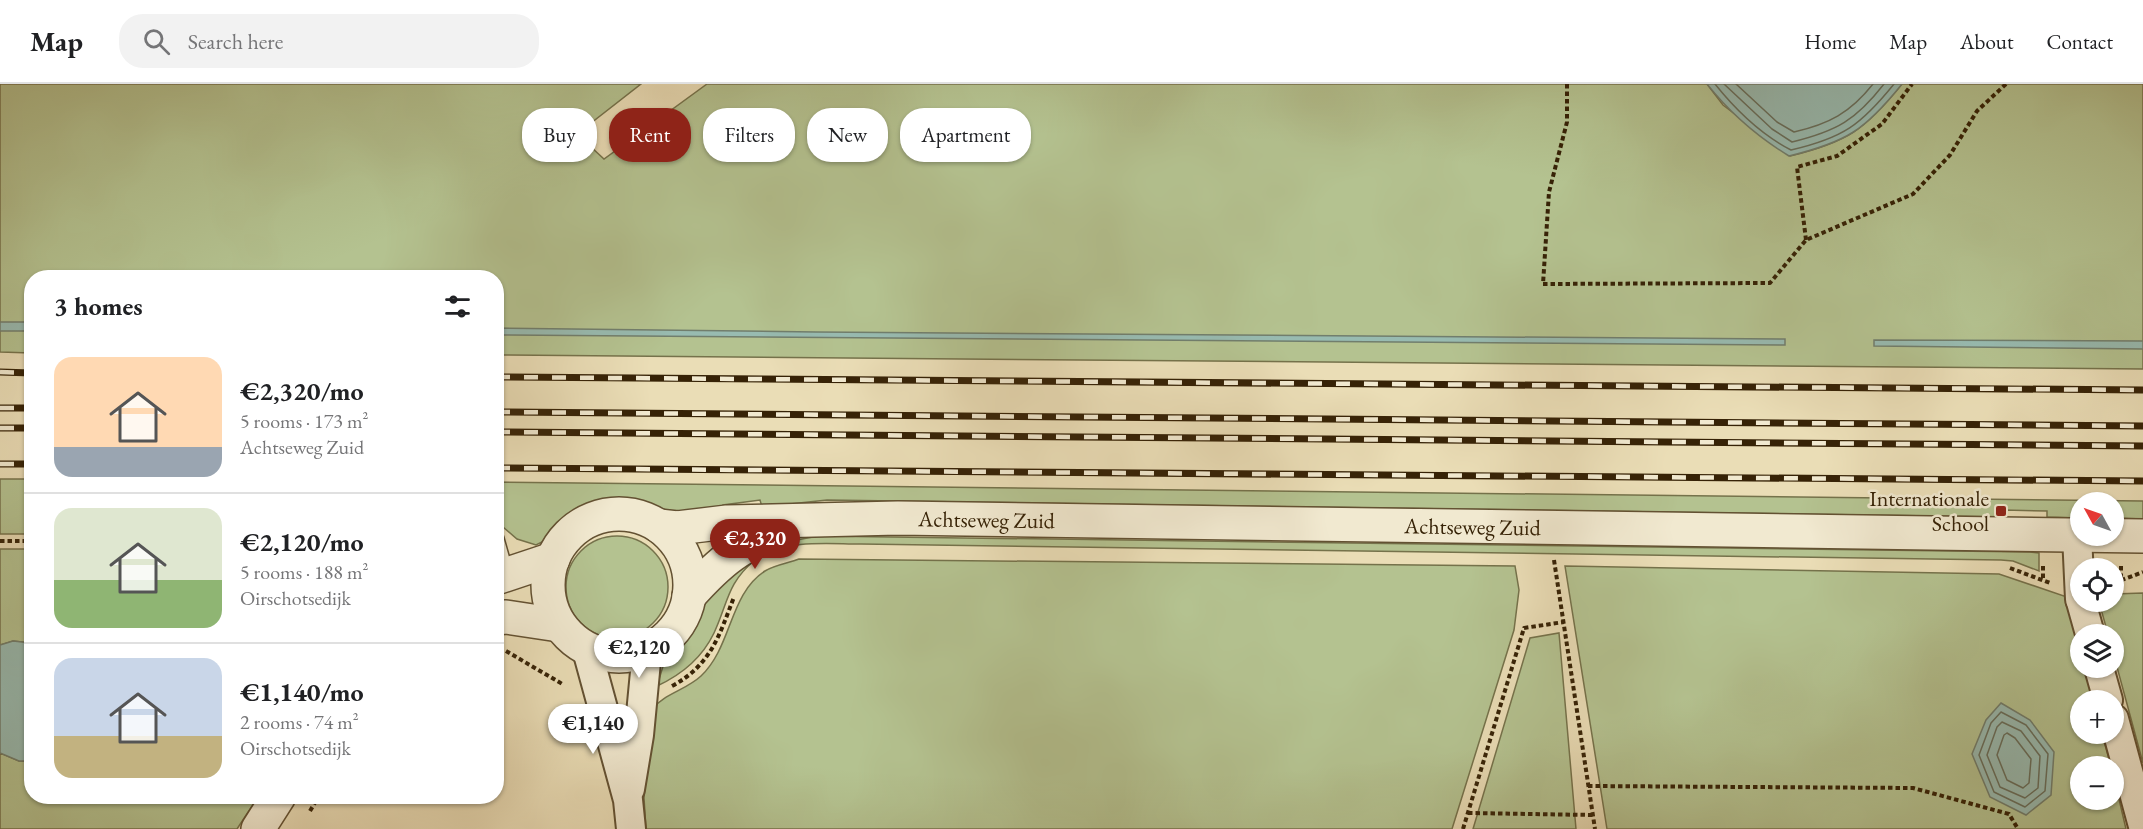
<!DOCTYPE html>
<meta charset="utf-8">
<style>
:root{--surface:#fff;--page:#f2f2f2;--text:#202124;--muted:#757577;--line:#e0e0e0;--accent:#8f2418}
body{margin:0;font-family:"EB Garamond",serif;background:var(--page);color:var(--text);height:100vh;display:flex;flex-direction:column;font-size:22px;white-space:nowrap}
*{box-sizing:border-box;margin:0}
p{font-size:20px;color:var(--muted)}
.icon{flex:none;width:33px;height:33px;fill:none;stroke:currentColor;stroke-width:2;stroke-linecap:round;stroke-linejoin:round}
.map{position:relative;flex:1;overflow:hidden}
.drawer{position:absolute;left:24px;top:186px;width:480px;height:534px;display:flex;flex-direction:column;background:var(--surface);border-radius:24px;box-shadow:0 2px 4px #0004}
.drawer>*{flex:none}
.top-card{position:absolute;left:522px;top:24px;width:570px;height:54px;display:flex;gap:12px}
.needle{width:39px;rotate:310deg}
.fabs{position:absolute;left:2070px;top:408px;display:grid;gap:12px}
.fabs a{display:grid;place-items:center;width:54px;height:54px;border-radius:50%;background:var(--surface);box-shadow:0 2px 4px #0004;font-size:30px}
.price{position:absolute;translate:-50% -51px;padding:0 14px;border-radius:21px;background:#fff;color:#222;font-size:20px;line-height:39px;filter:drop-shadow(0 2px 3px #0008)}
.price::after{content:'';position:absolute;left:50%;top:36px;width:18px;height:14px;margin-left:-9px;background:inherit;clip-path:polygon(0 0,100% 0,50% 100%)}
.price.on{background:var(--accent);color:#fff}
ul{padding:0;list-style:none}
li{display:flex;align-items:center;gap:18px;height:150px;padding:0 30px}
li+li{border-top:2px solid var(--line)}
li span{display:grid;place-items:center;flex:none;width:168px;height:120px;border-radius:18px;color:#555}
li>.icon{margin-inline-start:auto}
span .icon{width:72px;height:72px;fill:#fffc;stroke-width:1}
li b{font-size:26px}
h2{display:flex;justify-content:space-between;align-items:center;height:72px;padding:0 30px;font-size:26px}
.chip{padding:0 21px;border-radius:24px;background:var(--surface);box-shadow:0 2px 4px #0004;font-size:21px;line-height:54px}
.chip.on{background:var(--accent);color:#fff}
header{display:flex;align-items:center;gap:36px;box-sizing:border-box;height:84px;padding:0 30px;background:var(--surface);border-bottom:2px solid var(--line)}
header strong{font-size:28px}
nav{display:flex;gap:33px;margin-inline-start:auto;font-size:21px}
.search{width:420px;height:54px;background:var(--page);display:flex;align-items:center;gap:15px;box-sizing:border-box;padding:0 21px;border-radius:24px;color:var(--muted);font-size:22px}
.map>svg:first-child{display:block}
</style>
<header>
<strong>Map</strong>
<div class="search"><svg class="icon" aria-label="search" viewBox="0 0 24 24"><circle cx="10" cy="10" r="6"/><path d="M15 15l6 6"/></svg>Search here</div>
<nav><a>Home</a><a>Map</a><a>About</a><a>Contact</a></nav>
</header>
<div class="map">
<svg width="2143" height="745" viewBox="0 0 2143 745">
<rect width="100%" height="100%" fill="#eaddb6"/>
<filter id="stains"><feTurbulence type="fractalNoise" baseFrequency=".00333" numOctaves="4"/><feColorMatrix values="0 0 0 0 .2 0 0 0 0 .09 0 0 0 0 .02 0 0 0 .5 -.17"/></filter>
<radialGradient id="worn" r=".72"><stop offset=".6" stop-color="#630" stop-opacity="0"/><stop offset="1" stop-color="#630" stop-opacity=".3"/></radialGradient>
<g fill="#b4c290" stroke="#75724b" stroke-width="1.5">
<path d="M0,0H641L577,50L604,75L707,0H1707L1723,21L1790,72C1847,58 1865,46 1902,0H2143V285L497,271L496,194H32L31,269L0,268Z"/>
<rect x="0" y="395" width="31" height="55"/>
<polygon points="496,398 2143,417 2143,435 2114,434 2114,418 2080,418 2080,434 2047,433 2047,427 2004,426 2004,433 827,416 762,423 760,416 723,421 723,428 660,429 633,419 598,420 576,429 558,442 548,455 536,461 517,455 497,438"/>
<circle cx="617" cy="503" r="51"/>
<path d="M818,452L2030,468L2039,469V487L2013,477L2001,476L861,460C828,460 790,455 761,473L758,469L781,459Z"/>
<polygon points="0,465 31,465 31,559 13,557 0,561"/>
<path d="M752,472L755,476C727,499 728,519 714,549C702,574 681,591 657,602L664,579L688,550L707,509Z"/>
<path d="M799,475L1515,482L1519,506L1514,546L1452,745H646L644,714L652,625C664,610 686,606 701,592C732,563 729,510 765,487C774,481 789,479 799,475Z"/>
<polygon points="1565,482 1999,490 2067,513 2080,563 2080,584 2086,584 2094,616 2080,616 2080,650 2102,650 2111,682 2080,682 2080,716 2114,716 2114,694 2126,745 1607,745"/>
<polygon points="2143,509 2143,679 2114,572 2114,550 2108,550 2099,518 2114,518 2114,510"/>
<polygon points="1559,549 1576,745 1473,745 1530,554"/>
<polygon points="0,669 19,677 31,677 32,712 258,713 237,745 0,745"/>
</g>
<g fill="#98bbb1" stroke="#717e6d" stroke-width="1.5">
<path d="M1707,0H1902C1865,46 1847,58 1789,72C1758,53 1730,29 1707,0Z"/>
<rect x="0" y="238" width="31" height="9"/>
<polygon points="497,244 816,248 1785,255 1785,261 497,251"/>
<polygon points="1874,256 2143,257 2143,265 1874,262"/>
<polygon points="13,557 31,559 31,677 19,677 0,669 0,561"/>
<polygon points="2001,619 2030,636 2054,668 2051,711 2026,731 1990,713 1972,670 1986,636"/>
</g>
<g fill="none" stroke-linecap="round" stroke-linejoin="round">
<g stroke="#676e5c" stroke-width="1.5">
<path d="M1715,0C1735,25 1762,51 1791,66C1843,54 1861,41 1894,0"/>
<path d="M1724,0L1772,45L1792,58C1837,47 1856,36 1884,0"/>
<path d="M1736,0L1777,38L1794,48C1829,40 1850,29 1873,0"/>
<polygon points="2001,628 2026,641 2048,670 2045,707 2025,723 1994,708 1979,671 1991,639"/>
<polygon points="2002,638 2021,647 2040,672 2038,704 2025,714 2000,703 1987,671 1997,643"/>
<polygon points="2007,649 2015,654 2031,675 2029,699 2023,704 2007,696 1997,671 2004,651"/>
</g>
<g stroke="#635132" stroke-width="18">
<polyline id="service" points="496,455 506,490"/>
</g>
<g stroke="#635132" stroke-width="32">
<g id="minor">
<polyline points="2077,451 2080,515"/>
<polyline points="2081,518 2090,550"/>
<polyline points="587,566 628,716 631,745"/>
<polyline points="2099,584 2108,616"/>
<polyline points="2114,635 2143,742"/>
<polyline points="630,705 639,651 647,567"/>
</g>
</g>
<g stroke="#635132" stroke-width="36">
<g id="tertiary">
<circle cx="619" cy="501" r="71"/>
<path id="s1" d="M659,442L677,444L727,438L898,434L2143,452"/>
<polyline points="496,494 553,475"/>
<path d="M689,512C722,475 740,462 786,443"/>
<polyline points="496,534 506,533 559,541"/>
<polyline points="258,745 279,712"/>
</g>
</g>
<g stroke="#362206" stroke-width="4" stroke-dasharray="4.5 3" stroke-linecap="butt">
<polyline points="1567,0 1567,38 1549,108 1543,200 1770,199 1806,156 1913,110 1950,71 1977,27 2006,0"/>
<polyline points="1806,156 1797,83 1837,72 1882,40 1912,0"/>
<polyline points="0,457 32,457"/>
<polyline points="1554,476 1595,745"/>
<polyline points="2043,482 2043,497"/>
<polyline points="2121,482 2121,496"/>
<polyline points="2010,484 2050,499"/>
<polyline points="2114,499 2143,488"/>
<polyline points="506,567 564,601"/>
<path d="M672,602C711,581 719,552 734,513"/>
<polyline points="1588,702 1913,704 2009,730 2018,745"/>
<polyline points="310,727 319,712"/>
<polyline points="1468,729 1593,731"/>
<polyline points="1463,745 1524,544 1564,538"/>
</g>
<use href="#service" stroke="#f1e9d0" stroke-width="15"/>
<use href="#minor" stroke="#f1e9d0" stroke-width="28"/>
<use href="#tertiary" stroke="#f1e9d0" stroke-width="33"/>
<g stroke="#362206" stroke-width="7">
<g id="rail">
<polyline points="0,288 32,289"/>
<polyline points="496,293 2143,306"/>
<polyline points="0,324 32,324"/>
<polyline points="496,328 2143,342"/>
<polyline points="0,344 32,344"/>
<polyline points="496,348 2143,362"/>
<polyline points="0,380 32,380"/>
<polyline points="496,384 2143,397"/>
</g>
</g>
<use href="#rail" stroke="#f1e9d0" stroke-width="4.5" stroke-dasharray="14" stroke-linecap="butt"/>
</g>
<rect fill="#8f2418" stroke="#f1e9d0" stroke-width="2" x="1995" y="421" width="12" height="12" rx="3"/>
<g text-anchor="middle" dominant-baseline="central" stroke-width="5" stroke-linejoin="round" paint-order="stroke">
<g font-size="22" fill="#362206" stroke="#f1e9d0" text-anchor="end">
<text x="1989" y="414">Internationale<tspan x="1989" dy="25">School</tspan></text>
</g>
<g font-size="22" fill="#362206" stroke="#f1e9d0">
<text stroke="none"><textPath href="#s1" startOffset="328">Achtseweg Zuid</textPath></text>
<text stroke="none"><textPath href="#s1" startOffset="814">Achtseweg Zuid</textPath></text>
</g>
</g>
<rect width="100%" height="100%" filter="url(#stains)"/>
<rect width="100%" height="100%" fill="url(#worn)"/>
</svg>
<div class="fabs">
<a><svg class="needle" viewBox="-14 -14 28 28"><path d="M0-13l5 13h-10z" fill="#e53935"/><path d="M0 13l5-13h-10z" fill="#757577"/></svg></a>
<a><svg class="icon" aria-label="locate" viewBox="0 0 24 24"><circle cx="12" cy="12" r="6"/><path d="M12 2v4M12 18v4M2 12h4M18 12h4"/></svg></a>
<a><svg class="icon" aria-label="layers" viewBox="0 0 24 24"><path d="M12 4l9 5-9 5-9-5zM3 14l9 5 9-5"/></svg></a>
<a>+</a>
<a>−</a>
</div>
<b class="price on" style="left:755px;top:486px">€2,320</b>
<b class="price" style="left:639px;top:595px">€2,120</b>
<b class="price" style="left:593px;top:671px">€1,140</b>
<div class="top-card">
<a class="chip">Buy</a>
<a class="chip on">Rent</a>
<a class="chip">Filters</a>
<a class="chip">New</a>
<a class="chip">Apartment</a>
</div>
<section class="drawer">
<h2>3 homes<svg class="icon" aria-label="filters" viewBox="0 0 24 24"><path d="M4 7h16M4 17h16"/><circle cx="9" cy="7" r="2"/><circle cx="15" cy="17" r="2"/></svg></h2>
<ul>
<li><span style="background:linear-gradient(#ffd9b3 75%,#9aa5b1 0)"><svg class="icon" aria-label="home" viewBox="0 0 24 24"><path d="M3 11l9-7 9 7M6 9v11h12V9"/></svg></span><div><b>€2,320/mo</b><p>5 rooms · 173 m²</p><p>Achtseweg Zuid</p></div></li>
<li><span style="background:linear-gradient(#dfe7d0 60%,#8fb573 0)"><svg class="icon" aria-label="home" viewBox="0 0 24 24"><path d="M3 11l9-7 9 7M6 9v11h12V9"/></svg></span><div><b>€2,120/mo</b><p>5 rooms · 188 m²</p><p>Oirschotsedijk</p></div></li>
<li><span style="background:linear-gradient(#c9d6e8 65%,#c2b280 0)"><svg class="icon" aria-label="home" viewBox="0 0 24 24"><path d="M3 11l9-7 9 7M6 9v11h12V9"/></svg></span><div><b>€1,140/mo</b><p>2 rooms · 74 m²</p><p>Oirschotsedijk</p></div></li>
</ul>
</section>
</div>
